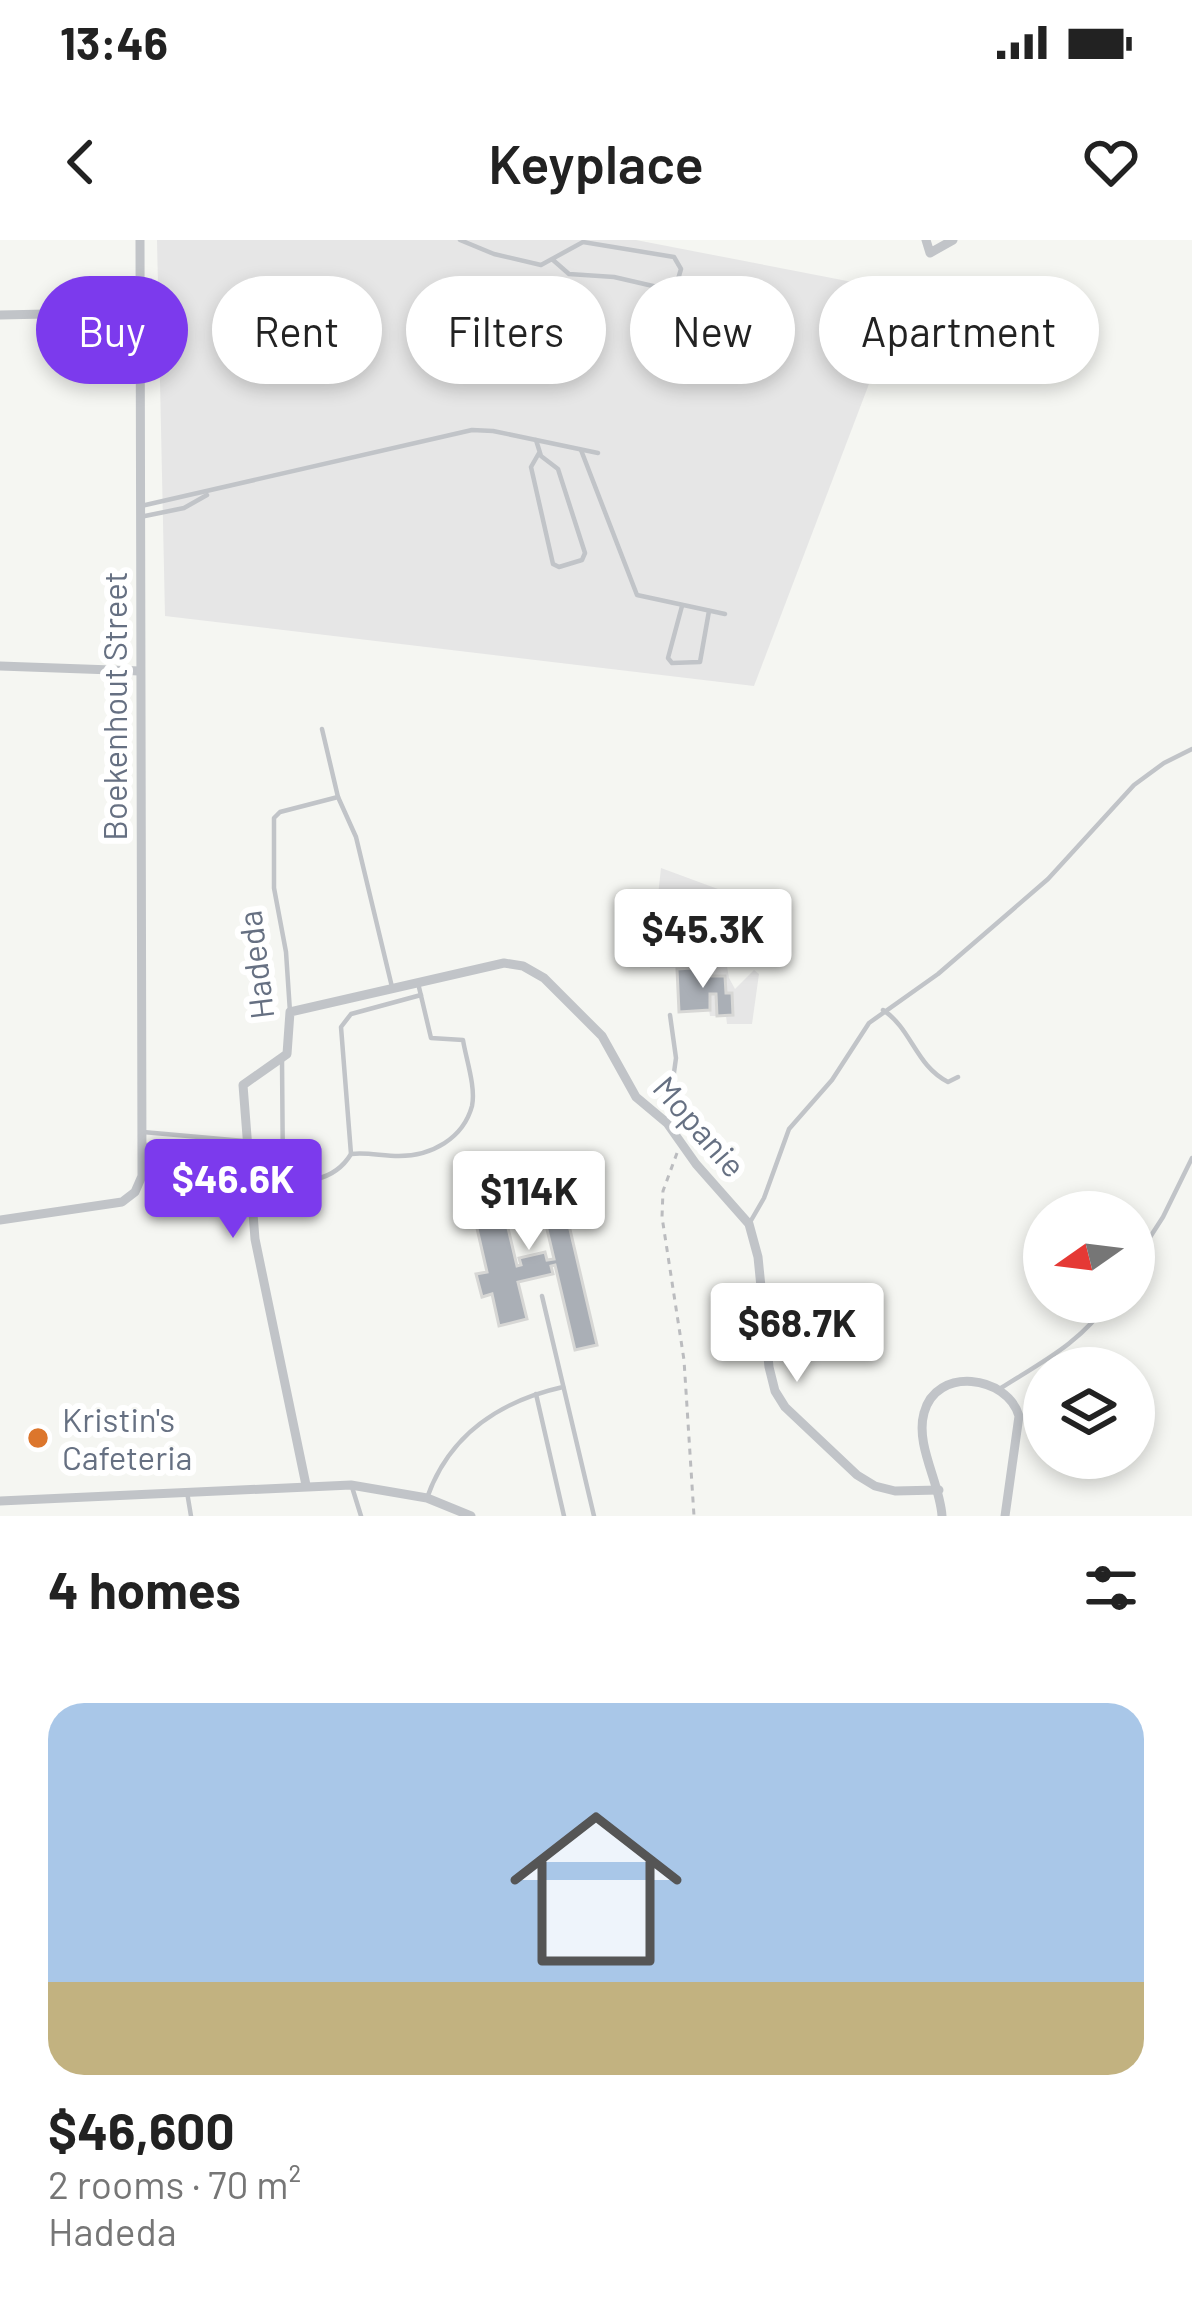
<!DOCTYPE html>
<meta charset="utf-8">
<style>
:root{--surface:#fff;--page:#f2f2f2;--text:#222;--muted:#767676;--accent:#7c3aed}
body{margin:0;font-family:Barlow,sans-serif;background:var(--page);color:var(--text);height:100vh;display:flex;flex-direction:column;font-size:45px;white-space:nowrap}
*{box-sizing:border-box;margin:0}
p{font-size:39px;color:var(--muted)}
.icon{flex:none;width:66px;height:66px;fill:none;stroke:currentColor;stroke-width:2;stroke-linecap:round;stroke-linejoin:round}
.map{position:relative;height:1276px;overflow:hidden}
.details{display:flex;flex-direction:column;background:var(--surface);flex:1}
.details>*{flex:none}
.hud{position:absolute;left:36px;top:36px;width:1122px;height:108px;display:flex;gap:24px}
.needle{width:78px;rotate:256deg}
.tools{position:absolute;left:1023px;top:951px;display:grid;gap:24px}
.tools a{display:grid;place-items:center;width:132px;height:132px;border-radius:50%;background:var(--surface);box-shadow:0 6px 18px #0003;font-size:60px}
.price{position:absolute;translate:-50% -102px;padding:0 27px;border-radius:12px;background:#fff;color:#222;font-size:39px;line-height:78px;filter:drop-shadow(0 3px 6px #0008)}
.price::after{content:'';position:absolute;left:50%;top:72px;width:36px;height:27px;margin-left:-18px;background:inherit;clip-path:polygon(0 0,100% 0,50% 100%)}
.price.current{background:var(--accent);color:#fff}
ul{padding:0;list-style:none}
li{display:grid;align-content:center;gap:24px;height:636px;padding:0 48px}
li span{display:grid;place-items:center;height:372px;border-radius:36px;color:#555}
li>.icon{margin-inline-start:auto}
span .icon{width:216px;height:216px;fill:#fffc;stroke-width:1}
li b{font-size:51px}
h2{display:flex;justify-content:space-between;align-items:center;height:144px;padding:0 48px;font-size:51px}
.pill{padding:0 42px;border-radius:54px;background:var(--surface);box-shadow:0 6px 18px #0003;font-size:42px;line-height:108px}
.pill.current{background:var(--accent);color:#fff}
.status{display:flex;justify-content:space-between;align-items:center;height:84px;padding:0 60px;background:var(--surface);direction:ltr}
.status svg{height:33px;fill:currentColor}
header{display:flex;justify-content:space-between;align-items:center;height:156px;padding:0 48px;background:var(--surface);font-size:54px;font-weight:600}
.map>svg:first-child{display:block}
</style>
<div class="status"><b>13:46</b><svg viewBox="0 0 49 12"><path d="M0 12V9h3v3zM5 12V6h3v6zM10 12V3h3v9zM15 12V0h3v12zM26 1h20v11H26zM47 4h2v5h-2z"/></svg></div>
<header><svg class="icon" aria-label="back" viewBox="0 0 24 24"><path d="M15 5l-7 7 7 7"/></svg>Keyplace<svg class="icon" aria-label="heart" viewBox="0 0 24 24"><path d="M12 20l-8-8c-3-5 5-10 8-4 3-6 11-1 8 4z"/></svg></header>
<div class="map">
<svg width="1192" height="1276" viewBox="0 0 1192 1276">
<rect width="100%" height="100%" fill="#f5f6f2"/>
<g fill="#e6e6e6">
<polygon points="157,0 636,0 904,52 754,446 165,376"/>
<polygon points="661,628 726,652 721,690 729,738 735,749 754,730 759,734 752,784 727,784 726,776 710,776 709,770 679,772 677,728 650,728"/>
</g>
<g fill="#aaafb6" stroke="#d7d7d5" stroke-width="3">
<polygon points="708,727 710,736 725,736 726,753 732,753 733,775 717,776 716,754 710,754 710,770 679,772 677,729"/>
<polygon points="554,921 597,1105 575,1110 555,1025 551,1026 553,1034 518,1042 527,1079 499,1086 492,1054 482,1057 476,1034 487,1032 465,936 494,929 517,1026 521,1025 519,1018 545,1012 547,1020 554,1019 532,926"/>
</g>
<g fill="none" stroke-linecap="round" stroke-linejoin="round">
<polyline stroke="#bbbcbf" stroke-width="3" stroke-dasharray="6 6" stroke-linecap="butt" points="677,913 663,951 662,977 684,1120 694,1276"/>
<g stroke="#c1c4c8" stroke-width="4.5">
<polyline points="460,0 494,14 541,25 583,2 674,17 681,29 676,46 666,49 614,37 569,34 553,20"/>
<polyline points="536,200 541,216 558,229 585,313 582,320 559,327 553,324 531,227 539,213"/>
<polyline points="581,210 637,355 725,374"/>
<polyline points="141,266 472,190 493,191 598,213"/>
<polyline points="140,277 184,268 207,255"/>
<polyline points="682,366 668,418 672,423 700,422 709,371"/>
<polyline points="322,489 338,557"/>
<path d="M883,770C912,789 915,825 948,842L958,837"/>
<polyline points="290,772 286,712 274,648 274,578 280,572 338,557 356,597 392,747"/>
<polyline points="282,820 283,941"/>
<polyline points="667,883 676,818 670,775"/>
<polyline points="143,892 244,901"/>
<polyline points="143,905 174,905 250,918"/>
<path d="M351,914C367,912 382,916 399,916C431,916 463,899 472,866C476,847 466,819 463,800L431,798L418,743"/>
<path d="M254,941C290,941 330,949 351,914L341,787L351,774L421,755"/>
<polyline points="749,984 764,958 789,889 832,840 869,783 938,734 1048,639 1134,545 1164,523 1192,509"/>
<polyline points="1134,1022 1163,977 1192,918"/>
<polyline points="542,1056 594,1276"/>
<path d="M1001,1148C1040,1123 1082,1102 1108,1062"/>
<polyline points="536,1154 564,1276"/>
<polyline points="352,1247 361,1276"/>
<polyline points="187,1252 191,1276"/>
<path d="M427,1258C449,1195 500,1161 563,1147"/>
</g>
<g stroke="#c1c4c8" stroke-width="9">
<polyline points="926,0 930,13 953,0"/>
<polyline points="0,75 47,74"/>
<polyline points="0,426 140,431"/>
<polyline points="0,980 122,962 135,952 142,936 140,0"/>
<polyline points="306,1245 255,999 243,845 287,814 290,772 504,723 523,726 544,738 602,796 636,857 667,883 696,924 749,984 758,1017 769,1127 775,1151 785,1167 857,1235 875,1246 895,1251 939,1250"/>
<polyline points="0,1261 351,1245 427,1258 471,1276"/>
<path d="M942,1276C940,1243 915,1205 924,1173C936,1126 1007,1135 1019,1176L1005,1276"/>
</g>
</g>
<circle fill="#dc762c" stroke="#fff" stroke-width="4.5" cx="38" cy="1198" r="12"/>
<g text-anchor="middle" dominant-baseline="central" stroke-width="12" stroke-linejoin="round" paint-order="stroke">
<g font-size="33" fill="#667082" stroke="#fff">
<text transform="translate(114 466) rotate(-90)">Boekenhout Street</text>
<text transform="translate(255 725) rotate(-97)">Hadeda</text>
<text transform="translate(700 886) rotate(49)">Mopanie</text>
</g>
<g font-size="33" fill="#667082" stroke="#fff" text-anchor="start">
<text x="62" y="1179">Kristin's<tspan x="62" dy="38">Cafeteria</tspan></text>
</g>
</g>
</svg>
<div class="tools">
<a><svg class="needle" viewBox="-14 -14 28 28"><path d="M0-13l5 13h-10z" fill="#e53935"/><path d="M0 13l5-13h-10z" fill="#767676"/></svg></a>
<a><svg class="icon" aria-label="layers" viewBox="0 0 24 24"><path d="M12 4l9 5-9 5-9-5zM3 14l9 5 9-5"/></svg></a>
</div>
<b class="price" style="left:703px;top:751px">$45.3K</b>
<b class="price current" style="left:233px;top:1001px">$46.6K</b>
<b class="price" style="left:529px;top:1013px">$114K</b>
<b class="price" style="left:797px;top:1145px">$68.7K</b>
<div class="hud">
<a class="pill current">Buy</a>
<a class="pill">Rent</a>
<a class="pill">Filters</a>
<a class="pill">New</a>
<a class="pill">Apartment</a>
</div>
</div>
<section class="details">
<h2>4 homes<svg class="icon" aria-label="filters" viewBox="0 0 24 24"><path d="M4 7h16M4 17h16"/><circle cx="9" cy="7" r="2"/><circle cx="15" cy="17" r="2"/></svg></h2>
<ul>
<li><span style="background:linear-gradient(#a9c7e8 75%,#c2b280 0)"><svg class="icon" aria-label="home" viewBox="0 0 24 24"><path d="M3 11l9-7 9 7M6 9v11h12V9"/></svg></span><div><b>$46,600</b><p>2 rooms · 70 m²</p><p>Hadeda</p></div></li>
</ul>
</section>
